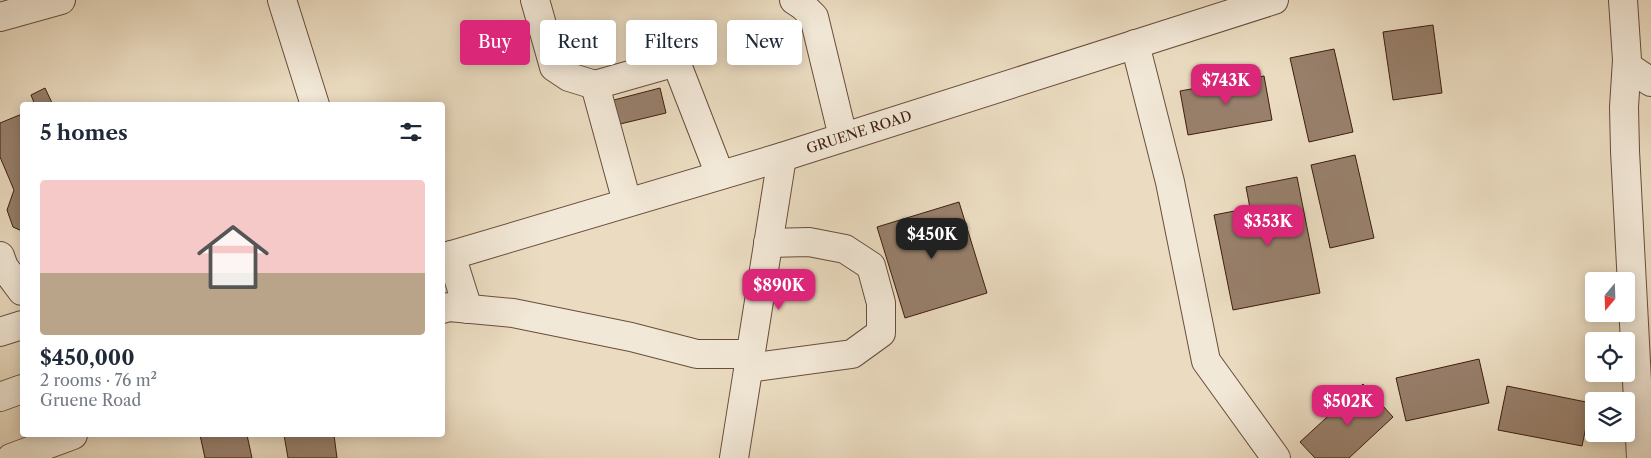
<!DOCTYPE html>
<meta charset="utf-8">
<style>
:root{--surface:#fff;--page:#f6f6f7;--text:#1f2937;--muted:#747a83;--line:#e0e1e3;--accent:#db2777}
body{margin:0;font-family:"Libre Caslon Text",serif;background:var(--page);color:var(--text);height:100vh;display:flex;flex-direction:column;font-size:19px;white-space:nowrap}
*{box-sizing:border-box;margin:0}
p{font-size:16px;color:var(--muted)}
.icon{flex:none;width:28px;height:28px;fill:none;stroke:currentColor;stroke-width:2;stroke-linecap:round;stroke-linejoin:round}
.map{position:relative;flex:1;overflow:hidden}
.details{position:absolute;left:20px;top:102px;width:425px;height:335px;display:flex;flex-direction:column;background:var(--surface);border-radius:5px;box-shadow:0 2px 12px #0003}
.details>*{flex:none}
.guide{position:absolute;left:460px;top:20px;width:475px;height:45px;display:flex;gap:10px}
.needle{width:32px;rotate:199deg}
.controls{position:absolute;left:1585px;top:272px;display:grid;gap:10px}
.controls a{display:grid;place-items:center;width:50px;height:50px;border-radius:5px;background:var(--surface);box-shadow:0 2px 12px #0003;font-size:25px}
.price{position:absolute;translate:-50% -42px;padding:0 11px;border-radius:10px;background:var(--accent);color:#fff;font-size:16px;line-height:32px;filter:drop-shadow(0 1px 2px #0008)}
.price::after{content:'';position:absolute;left:50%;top:30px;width:15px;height:11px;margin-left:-8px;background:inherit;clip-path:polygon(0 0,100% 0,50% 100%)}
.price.on{background:#222;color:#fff}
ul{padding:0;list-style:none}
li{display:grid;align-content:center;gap:10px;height:265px;padding:0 20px}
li+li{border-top:1px solid var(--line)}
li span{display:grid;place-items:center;height:155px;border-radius:5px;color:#555}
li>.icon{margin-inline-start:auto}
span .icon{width:90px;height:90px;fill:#fffc;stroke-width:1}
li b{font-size:21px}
h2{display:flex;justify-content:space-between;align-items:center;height:60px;padding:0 20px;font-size:21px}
.pill{padding:0 18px;border-radius:5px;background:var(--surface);box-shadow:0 2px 12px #0003;font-size:18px;line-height:45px}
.pill.on{background:var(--accent);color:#fff}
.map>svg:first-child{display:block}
</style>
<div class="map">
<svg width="1651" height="458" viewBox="0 0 1651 458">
<rect width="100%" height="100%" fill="#ebdcc1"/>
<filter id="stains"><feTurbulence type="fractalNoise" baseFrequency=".004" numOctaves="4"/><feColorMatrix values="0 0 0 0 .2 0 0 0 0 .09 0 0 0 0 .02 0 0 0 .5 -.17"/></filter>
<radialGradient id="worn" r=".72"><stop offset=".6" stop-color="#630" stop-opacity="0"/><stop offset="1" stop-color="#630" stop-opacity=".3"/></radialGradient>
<g fill="#98806c" stroke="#3e1d0f">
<polygon points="1433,25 1442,93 1393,100 1383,32"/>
<polygon points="1334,49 1353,132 1309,142 1290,58"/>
<polygon points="1264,76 1272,120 1188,135 1180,91"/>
<polygon points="45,88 53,105 35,105 31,95"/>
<polygon points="660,88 666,113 616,125 610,101"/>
<polygon points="22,114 22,231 13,227 7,210 14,190 0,157 0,123"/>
<polygon points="1355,155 1374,238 1330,248 1311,165"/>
<polygon points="1297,177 1320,293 1233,310 1214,215 1250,208 1246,187"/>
<polygon points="959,202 987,293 905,318 877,227"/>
<polygon points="1479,359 1489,403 1406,421 1396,378"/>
<polygon points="1363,384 1393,417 1349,458 1315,458 1300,442"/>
<polygon points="1507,386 1591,403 1582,446 1498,430"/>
<polygon points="200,435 247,435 252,458 205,458"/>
<polygon points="284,435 334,435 337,458 288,458"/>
</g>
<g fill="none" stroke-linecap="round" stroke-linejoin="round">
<g stroke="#694d3c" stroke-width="30">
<g id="minor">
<polyline points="282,0 315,105"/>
<polyline points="535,0 554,67 569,77 595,85"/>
<polyline points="794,0 803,6 814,17 843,137"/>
<polyline points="1623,0 1627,60 1624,107 1625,151 1641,458"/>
<polyline points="0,17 61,0"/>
<polyline points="1135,44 1170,182 1206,361 1276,458"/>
<polyline points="1627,66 1651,82"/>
<polyline points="627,202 595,85 676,62 720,175"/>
<polyline points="451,255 468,309"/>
<polyline points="0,256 4,267 22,291"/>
<polyline points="442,258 782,157 1274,0"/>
<polyline points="442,309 449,307 513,313 631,337 697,354 750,354"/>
<polyline points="0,332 22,325"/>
<polyline points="748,368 852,354 881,333 881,303 871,266 845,249 809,242 768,243"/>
<polyline points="0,397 22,389"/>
<polyline points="11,458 73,435"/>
<polyline points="734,458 782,157"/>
</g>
</g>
<use href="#minor" stroke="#f2e8d7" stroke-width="28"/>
</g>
<g text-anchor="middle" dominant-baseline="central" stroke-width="4" stroke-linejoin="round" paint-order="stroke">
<g font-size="14" fill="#3e1d0f" stroke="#f2e8d7">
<text transform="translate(859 132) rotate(-18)">GRUENE ROAD</text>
</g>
</g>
<rect width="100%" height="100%" filter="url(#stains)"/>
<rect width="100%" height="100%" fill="url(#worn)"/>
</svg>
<div class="controls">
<a><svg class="needle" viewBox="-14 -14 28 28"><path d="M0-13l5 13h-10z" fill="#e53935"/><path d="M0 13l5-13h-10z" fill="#747a83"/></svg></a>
<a><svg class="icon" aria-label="locate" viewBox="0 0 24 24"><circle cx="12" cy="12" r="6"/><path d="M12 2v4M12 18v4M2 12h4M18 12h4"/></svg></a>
<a><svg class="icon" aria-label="layers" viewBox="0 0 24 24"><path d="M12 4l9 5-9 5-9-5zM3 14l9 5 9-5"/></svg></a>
</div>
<b class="price" style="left:1226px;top:106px">$743K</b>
<b class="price" style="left:1268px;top:247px">$353K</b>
<b class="price on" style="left:932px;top:260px">$450K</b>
<b class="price" style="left:779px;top:311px">$890K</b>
<b class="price" style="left:1348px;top:427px">$502K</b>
<div class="guide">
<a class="pill on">Buy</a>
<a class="pill">Rent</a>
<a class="pill">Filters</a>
<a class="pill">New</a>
</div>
<section class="details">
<h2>5 homes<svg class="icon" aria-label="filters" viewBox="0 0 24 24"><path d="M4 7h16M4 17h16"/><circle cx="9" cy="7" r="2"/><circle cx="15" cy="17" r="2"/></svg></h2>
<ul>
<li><span style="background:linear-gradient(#f6c9c9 60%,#b9a48a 0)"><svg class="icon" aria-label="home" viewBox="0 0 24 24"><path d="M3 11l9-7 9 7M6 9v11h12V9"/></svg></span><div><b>$450,000</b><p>2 rooms · 76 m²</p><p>Gruene Road</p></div></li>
</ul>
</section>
</div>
